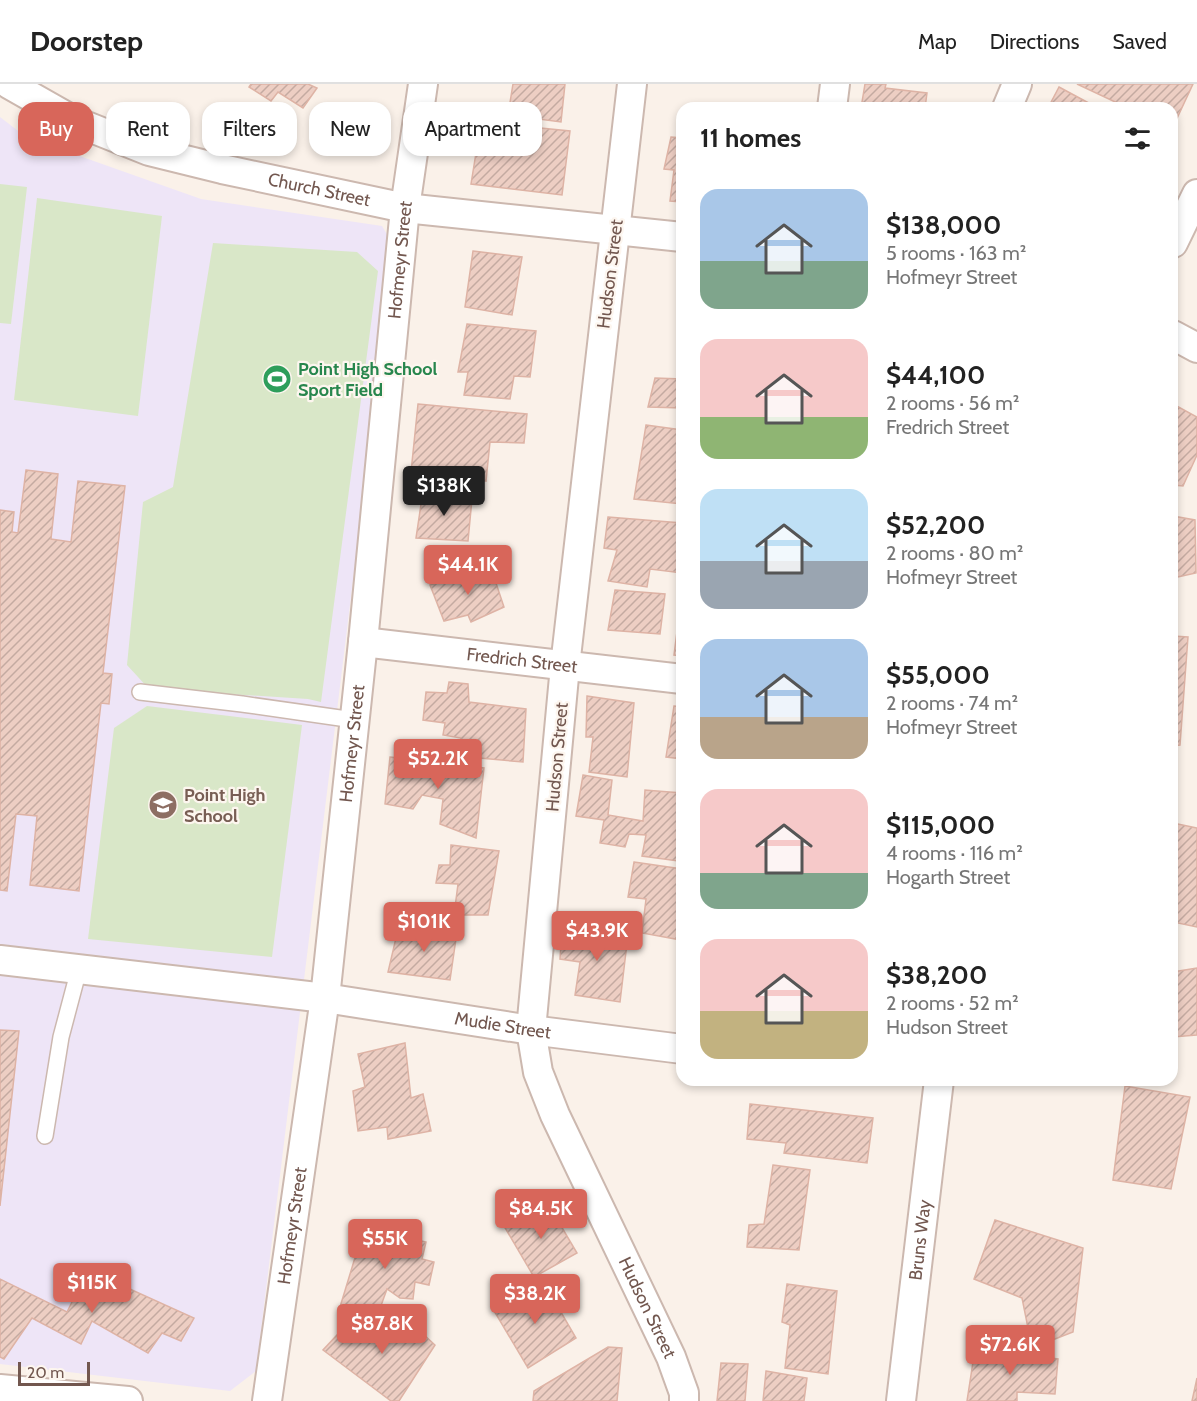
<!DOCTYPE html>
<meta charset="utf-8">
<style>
:root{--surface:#fff;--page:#f2f2f2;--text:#222;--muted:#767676;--line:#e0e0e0;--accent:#d8665a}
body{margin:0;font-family:Cabin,sans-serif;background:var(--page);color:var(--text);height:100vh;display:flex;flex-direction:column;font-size:22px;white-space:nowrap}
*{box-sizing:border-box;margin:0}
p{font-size:20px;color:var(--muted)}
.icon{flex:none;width:33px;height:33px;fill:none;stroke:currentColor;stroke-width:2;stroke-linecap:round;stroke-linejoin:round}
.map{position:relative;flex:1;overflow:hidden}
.drawer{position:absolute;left:676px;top:18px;width:502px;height:984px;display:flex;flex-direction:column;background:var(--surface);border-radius:18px;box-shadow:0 3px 9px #0003}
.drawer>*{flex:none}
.guide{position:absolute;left:18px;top:18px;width:568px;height:54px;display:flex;gap:12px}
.scale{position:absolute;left:18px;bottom:15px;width:72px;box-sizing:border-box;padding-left:6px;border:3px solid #72574f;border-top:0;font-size:16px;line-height:21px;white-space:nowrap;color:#72574f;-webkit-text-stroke:4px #fdf6ef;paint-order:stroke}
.price{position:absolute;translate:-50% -51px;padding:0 14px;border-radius:6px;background:var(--accent);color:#fff;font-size:20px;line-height:39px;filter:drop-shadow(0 2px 3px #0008)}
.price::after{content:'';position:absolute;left:50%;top:36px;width:18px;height:14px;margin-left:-9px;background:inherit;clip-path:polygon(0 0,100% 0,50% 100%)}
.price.current{background:#222;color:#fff}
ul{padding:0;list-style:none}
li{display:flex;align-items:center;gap:18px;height:150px;padding:0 24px}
li span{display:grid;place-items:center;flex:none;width:168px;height:120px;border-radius:18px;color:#555}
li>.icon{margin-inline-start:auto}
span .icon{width:72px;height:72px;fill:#fffc;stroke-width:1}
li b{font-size:26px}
h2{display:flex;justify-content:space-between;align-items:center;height:72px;padding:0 24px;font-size:26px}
.chip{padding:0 21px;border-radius:18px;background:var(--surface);box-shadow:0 3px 9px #0003;font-size:21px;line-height:54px}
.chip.current{background:var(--accent);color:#fff}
header{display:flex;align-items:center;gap:36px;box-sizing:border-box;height:84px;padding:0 30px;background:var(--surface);border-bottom:2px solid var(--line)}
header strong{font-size:28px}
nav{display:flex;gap:33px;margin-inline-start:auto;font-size:21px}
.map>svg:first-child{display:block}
</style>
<header>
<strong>Doorstep</strong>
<nav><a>Map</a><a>Directions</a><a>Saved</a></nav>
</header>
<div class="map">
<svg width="1197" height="1317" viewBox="0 0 1197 1317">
<defs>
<pattern id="building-hatch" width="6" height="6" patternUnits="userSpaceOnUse" patternTransform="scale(1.5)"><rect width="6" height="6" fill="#edcec3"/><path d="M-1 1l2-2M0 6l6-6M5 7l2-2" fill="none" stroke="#c4aaa1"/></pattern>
</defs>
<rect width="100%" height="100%" fill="#faf1e9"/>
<polygon fill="#eee5f7" points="0,33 26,53 201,115 382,142 394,162 256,1287 230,1307 0,1280"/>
<g fill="#d9e7c8">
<polygon points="0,100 27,103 11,240 0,239"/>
<polygon points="37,114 162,132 138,332 14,316"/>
<polygon points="213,159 357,168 378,187 321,618 308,615 149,605 127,581 143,418 173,403"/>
<polygon points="147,622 302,641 272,873 88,855 114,644"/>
</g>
<g fill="url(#building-hatch)" stroke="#deb3a5" stroke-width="1.5">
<polygon points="251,0 308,0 317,4 303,24 278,8 271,17 249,3"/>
<polygon points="513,0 565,0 561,38 508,31"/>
<polygon points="865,0 886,0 885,4 927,9 925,24 861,24"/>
<polygon points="1077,0 1193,0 1173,43 1173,24 1128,24"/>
<polygon points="1059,3 1098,24 1048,24"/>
<polygon points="481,38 570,47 562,111 471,100"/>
<polygon points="671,53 682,54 682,118 670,117 674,86 664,85"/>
<polygon points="473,167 522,173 512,231 465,223"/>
<polygon points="467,240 536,247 530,293 514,292 510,315 464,311 468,288 458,288"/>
<polygon points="655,294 682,295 682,324 648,323"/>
<polygon points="418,320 527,330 524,359 490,358 486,397 446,390 411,388"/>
<polygon points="1173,320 1197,333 1197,371 1183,402 1173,401"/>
<polygon points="646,341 682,346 682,420 634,415"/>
<polygon points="26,386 58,390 51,455 71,458 78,397 125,402 103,589 112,590 109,620 101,619 79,807 30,801 37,732 16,730 7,807 0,806 0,426 14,428 12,448 18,449"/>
<polygon points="423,407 472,415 468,457 416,454"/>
<polygon points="1173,432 1195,436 1196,489 1173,494"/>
<polygon points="608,433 682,439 682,489 650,485 647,503 608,497 617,466 604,464"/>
<polygon points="491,484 504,523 471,538 468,531 444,537 430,501"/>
<polygon points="615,506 665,510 660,550 608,546"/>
<polygon points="680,524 682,524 682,572 674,571"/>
<polygon points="1173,552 1188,553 1180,661 1173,662"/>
<polygon points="449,598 468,600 469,618 526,625 523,678 457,672 461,654 443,651 445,639 423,636 426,608 447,609"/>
<polygon points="587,612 634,619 627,693 589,688 593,653 586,653"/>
<polygon points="674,622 682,623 682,675 666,673"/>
<polygon points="390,673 484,684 476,754 440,740 443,715 422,711 413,725 385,720"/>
<polygon points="583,691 612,696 608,731 643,737 645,706 682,709 682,736 678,777 642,772 646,751 629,750 625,763 600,759 604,736 576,732"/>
<polygon points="1173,739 1197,744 1197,843 1173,838"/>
<polygon points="451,761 499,767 488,831 454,831 458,800 436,799 439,781 450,781"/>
<polygon points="634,778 682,785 682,846 681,856 642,849 646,815 628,813"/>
<polygon points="399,841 457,848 450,896 388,888"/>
<polygon points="562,845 628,851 620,918 575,911 580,878 560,875"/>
<polygon points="1197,884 1197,951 1173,953 1173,888"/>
<polygon points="0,946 19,947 0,1122"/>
<polygon points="405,959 411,1014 423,1010 431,1047 388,1055 387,1043 358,1047 353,1007 365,1003 358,970"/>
<polygon points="1125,1002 1190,1013 1171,1105 1113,1096"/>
<polygon points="750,1020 873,1034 867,1079 784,1069 786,1059 747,1055"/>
<polygon points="773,1081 810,1086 799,1166 747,1163 749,1141 764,1140"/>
<polygon points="548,1120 577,1169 534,1193 504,1142"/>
<polygon points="995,1136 1083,1164 1073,1248 1032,1264 1022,1214 974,1195"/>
<polygon points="364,1144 426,1158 422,1175 434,1178 429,1201 415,1198 413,1215 400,1214 387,1205 378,1230 340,1223"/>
<polygon points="88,1186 194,1234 181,1257 162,1249 148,1269 92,1237 81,1260 32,1234 4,1275 0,1273 0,1195 67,1228"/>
<polygon points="544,1199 576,1254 528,1284 493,1225"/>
<polygon points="787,1200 837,1207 828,1290 785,1284 790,1241 782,1238"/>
<polygon points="352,1235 378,1251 386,1237 408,1236 435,1261 399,1317 391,1317 323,1266"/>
<polygon points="608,1263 622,1264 617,1317 533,1317 534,1307"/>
<polygon points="975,1265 1058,1275 1055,1310 1017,1308 1017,1317 967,1317"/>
<polygon points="721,1279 748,1280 745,1317 717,1317"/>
<polygon points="766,1287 807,1294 804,1317 763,1317"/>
<polygon points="1197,1294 1197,1317 1192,1317"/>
</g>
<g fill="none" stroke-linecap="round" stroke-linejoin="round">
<g stroke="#ccb8af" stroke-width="18">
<g id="service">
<polyline points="140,608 242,620 354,636"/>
<polyline points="45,1052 61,953 79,885"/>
</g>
</g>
<g stroke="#ccb8af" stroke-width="32">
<g id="minor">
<path id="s1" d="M9,0L74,37L149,67L222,85L405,124L682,153"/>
<path id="s2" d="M632,0L565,582L531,946L538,988L555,1031L671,1273L684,1309V1317"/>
<polyline points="832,24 835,0"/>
<polyline points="1007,24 1017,0"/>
<polyline points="1173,159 1197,110"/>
<polyline points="1173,251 1197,264"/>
<path id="s3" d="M363,558L682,595"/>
<path id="s4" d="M0,876L325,914L531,946L682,965"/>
<polyline points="0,1305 128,1317"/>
<path id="s5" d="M267,1317L325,914L363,558L405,124L423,0"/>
<path id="s6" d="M901,1317L939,996"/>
</g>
</g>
<use href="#service" stroke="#fff" stroke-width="15"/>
<use href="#minor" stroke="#fff" stroke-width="28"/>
</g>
<defs>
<g id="stadium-disc" transform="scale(1.5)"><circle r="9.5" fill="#2e9e5b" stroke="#fdf6ef"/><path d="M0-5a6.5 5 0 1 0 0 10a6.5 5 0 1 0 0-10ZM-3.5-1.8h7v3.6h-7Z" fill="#fff"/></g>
<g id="school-disc" transform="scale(1.5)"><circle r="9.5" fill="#8d6e63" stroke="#fdf6ef"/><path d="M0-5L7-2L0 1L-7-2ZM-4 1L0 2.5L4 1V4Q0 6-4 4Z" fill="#fff"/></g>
</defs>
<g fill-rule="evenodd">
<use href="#stadium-disc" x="277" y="295"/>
<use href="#school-disc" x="163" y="721"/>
</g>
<g text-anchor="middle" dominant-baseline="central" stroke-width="4.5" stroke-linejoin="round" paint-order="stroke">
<g font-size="18" fill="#72574f" stroke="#fdf6ef">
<text stroke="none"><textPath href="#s1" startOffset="330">Church Street</textPath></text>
<text stroke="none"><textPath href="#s5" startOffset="1149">Hofmeyr Street</textPath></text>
<text transform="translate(610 190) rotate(-83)">Hudson Street</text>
<text stroke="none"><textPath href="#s3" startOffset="160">Fredrich Street</textPath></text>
<text stroke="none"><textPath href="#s5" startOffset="663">Hofmeyr Street</textPath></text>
<text transform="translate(557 673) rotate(-85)">Hudson Street</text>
<text stroke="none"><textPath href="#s4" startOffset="507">Mudie Street</textPath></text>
<text stroke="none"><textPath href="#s5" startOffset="177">Hofmeyr Street</textPath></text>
<text stroke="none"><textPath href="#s6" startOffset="162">Bruns Way</textPath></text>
<text stroke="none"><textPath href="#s2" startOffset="1254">Hudson Street</textPath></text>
</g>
<g font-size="18" font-weight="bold" fill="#27864d" stroke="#fdf6ef" text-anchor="start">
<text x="298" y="285">Point High School<tspan x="298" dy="21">Sport Field</tspan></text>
</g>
<g font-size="18" font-weight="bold" fill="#785e54" stroke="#fdf6ef" text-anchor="start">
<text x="184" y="711">Point High<tspan x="184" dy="21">School</tspan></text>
</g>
</g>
</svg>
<div class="scale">20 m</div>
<b class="price current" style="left:444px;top:433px">$138K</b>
<b class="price" style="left:468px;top:512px">$44.1K</b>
<b class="price" style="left:438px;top:706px">$52.2K</b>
<b class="price" style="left:424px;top:869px">$101K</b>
<b class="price" style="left:597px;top:878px">$43.9K</b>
<b class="price" style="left:541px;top:1156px">$84.5K</b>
<b class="price" style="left:385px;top:1186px">$55K</b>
<b class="price" style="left:92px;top:1230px">$115K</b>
<b class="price" style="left:535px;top:1241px">$38.2K</b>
<b class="price" style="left:382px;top:1271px">$87.8K</b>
<b class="price" style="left:1010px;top:1292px">$72.6K</b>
<div class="guide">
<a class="chip current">Buy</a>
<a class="chip">Rent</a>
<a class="chip">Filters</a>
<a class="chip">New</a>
<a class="chip">Apartment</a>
</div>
<section class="drawer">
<h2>11 homes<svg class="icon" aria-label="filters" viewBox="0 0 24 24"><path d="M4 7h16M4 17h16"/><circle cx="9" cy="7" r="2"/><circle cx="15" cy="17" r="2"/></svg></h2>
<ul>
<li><span style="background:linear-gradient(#a9c7e8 60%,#7fa58c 0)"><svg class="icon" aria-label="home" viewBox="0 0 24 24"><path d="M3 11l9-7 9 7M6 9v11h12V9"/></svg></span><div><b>$138,000</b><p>5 rooms · 163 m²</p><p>Hofmeyr Street</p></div></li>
<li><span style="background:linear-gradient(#f6c9c9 65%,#8fb573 0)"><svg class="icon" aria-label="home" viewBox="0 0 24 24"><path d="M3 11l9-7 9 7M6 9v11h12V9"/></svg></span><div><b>$44,100</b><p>2 rooms · 56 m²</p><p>Fredrich Street</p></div></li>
<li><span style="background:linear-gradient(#bfe0f5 60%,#9aa5b1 0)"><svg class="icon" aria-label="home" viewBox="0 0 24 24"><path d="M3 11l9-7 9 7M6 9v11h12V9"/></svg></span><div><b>$52,200</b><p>2 rooms · 80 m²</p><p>Hofmeyr Street</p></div></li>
<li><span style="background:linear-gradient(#a9c7e8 65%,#b9a48a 0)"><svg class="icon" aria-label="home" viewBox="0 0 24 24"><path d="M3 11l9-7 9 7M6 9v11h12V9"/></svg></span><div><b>$55,000</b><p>2 rooms · 74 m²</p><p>Hofmeyr Street</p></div></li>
<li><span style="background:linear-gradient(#f6c9c9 70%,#7fa58c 0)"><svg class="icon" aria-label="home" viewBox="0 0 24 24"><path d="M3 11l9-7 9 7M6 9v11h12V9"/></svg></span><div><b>$115,000</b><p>4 rooms · 116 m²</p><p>Hogarth Street</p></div></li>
<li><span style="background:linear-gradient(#f6c9c9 60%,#c2b280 0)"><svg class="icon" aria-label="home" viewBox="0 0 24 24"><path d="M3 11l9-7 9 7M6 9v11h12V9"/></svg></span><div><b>$38,200</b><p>2 rooms · 52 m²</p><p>Hudson Street</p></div></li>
</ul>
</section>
</div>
